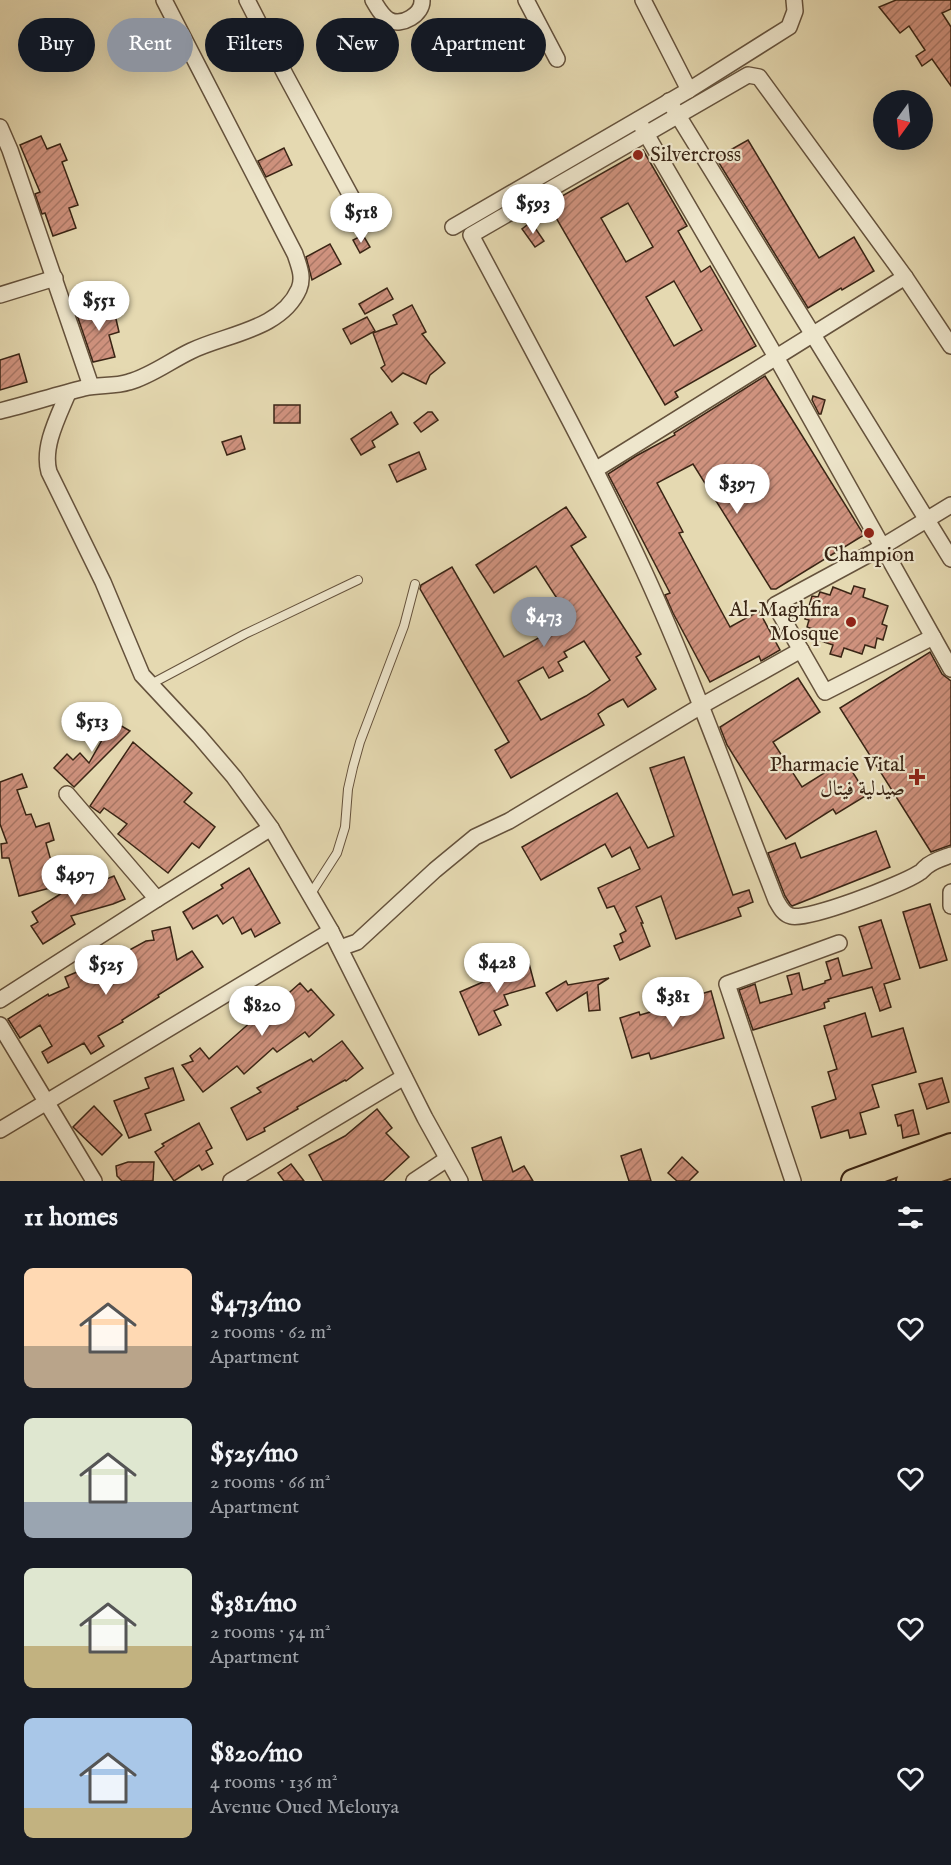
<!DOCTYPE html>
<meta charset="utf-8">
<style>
:root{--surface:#171b24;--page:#20242c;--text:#f1f3f6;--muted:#9ea1a6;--accent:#8c9099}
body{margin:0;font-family:"IM FELL English",Amiri,serif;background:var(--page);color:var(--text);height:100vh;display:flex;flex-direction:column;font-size:22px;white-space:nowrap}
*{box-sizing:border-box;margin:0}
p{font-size:20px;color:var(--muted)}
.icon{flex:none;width:33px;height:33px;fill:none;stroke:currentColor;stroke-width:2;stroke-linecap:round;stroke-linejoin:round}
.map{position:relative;height:1181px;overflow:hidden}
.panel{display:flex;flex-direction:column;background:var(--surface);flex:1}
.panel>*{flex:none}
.guide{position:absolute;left:18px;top:18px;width:600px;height:54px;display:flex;gap:12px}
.needle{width:39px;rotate:195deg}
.fabs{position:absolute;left:873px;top:90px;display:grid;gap:12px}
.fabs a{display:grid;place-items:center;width:60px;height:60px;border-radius:50%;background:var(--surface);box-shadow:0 6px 24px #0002;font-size:30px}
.price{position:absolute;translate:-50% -51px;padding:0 14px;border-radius:21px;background:#fff;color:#222;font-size:20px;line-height:39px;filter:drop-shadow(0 2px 3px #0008)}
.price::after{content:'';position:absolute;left:50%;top:36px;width:18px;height:14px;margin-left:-9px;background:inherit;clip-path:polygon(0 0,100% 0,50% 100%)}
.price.active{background:var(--accent);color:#fff}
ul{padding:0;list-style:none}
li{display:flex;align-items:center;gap:18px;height:150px;padding:0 24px}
li span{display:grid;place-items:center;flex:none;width:168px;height:120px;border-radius:9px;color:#555}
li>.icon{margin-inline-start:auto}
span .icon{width:72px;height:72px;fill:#fffc;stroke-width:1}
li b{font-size:26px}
h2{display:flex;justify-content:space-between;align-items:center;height:72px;padding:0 24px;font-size:26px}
.tag{padding:0 21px;border-radius:27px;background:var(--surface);box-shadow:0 6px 24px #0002;font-size:21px;line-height:54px}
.tag.active{background:var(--accent);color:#fff}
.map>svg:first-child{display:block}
</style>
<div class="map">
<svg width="951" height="1181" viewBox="0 0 951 1181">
<defs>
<pattern id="building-hatch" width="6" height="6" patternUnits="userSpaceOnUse" patternTransform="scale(1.5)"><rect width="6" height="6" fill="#cf927e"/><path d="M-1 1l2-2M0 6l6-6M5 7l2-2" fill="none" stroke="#a97766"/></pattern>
</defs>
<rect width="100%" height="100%" fill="#e5d9b1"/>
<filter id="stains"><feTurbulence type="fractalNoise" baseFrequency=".00333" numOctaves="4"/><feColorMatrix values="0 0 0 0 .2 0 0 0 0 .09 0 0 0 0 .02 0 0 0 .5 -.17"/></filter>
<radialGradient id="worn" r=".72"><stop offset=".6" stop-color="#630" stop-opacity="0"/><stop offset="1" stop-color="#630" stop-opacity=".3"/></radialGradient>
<g fill="url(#building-hatch)" stroke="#3a2515" stroke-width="1.5" fill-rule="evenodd">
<polygon points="896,0 951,0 951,9 942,13 951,27 951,86 932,59 922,66 916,56 925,50 909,26 900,33 879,7"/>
<polygon points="41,136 47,149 60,144 67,160 62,162 78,205 69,208 76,228 53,236 45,213 42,214 35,194 40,192 20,145"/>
<polygon points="748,140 819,258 854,237 874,271 842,290 841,288 808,308 716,158"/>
<polygon points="284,148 292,165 266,177 258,161"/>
<path d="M643,150L687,226L678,231L701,272L710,266L756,346L675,392L678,397L665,405L548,204ZM628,203L653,247L626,262L601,218ZM674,281L702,330L674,346L646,297Z"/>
<polygon points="531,222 544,241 535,247 522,229"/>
<polygon points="363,235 370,247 360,253 353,240"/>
<polygon points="330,244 341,264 312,280 306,257"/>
<polygon points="387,288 393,299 365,314 359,304"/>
<polygon points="412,305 426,332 422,334 445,363 430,375 426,384 403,373 392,382 381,368 385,365 373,333 397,324 393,315"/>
<polygon points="113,306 119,332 109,335 115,357 93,362 77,315"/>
<polygon points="367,317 375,331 351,344 343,329"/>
<polygon points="19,354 27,382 0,390 0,360"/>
<polygon points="765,376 864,535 776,589 771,589 693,464 657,483 683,532 679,533 730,627 759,611 780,650 761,661 759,656 710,682 673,613 665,595 670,593 608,474 636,456 675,435 674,433"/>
<polygon points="813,396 825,400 821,414 819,414 812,400"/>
<rect x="274" y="405" width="26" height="18"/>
<polygon points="391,412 398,424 372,441 375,447 361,455 351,439"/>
<polygon points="428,412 432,412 438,420 421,432 414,423"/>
<polygon points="241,436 245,449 227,455 222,442"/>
<polygon points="419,452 426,469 397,482 389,465"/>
<path d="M566,507L586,537L571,546L641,654L636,657L656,689L628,707L623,699L608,707L598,714L604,725L511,778L495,750L509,742L420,589L421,585L452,567L504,657L571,620L536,566L494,593L476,565ZM584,641L610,680L586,696L541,720L518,681L543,667L549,678L563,671L558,662L567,657L564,652Z"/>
<polygon points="854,586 865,589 863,597 888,606 882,624 887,626 883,640 877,638 875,648 865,645 862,654 844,648 841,657 830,654 833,645 815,639 816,630 807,627 809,620 805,619 812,596 818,597 820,592 830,595 833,587 851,594"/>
<polygon points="930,652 942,674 951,681 951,845 931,852 840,708"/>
<polygon points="798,678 820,712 773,742 802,787 845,760 867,795 836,814 833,809 786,839 727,745 720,727"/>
<polygon points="106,717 130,731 74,787 54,768 67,754 73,760 80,753 89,763 102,740 95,736"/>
<polygon points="133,742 192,793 184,802 215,827 199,848 192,843 168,873 118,834 127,824 104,808 100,813 90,806"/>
<polygon points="684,757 733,895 749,890 753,902 738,908 741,916 676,939 661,896 636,907 643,923 641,923 650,946 620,960 614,946 623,942 620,934 626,931 614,906 607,908 598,888 640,869 630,847 612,857 605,844 541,880 522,847 617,793 648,848 674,836 650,768"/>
<polygon points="22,774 27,787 17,790 26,815 31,814 36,827 49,823 54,840 46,843 58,886 19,896 9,858 2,858 1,844 7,843 0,824 0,782"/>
<polygon points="876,831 890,867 792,906 790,904 785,896 768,853 795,843 801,858"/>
<polygon points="249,868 280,923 255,937 251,929 242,934 233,917 223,924 217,915 193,929 183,912 223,888 221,885"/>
<polygon points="97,874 99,882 114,876 125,899 113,904 71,916 75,924 43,944 31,926 38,922 32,912 76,884 86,881 85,879 90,876"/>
<polygon points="930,904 947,960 920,968 903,912"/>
<polygon points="881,920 900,979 884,984 891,1007 880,1011 872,987 828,999 829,1001 824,1003 825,1008 753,1030 739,990 755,984 760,1003 792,994 787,976 799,973 803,990 825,983 825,981 831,979 826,962 838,958 843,976 872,968 859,927"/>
<polygon points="170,927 177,960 192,951 203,967 158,995 159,997 122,1020 123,1022 98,1036 104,1046 91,1054 84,1043 48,1063 42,1052 52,1046 40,1025 20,1038 8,1019 48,994 49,996 69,987 65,977 89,967 91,971 146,941 154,940 152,931"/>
<polygon points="527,956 535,986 504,995 508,1005 494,1011 501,1025 479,1035 460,992 506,972 503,963"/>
<polygon points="609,978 598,985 600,1010 589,1011 587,992 557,1011 546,993 566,981 568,985"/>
<polygon points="300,983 308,992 311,989 334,1015 309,1037 305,1032 277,1052 273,1048 244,1074 237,1066 203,1092 182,1065 193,1061 190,1056 200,1048 209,1059 253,1020 250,1016 260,1009 264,1015"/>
<polygon points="711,991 724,1038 651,1059 649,1053 632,1058 620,1018 639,1012 640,1015 685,1002 684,999"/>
<polygon points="865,1013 872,1037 903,1028 916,1072 872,1085 879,1107 860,1113 866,1134 850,1138 848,1130 821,1138 812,1107 836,1099 828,1072 837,1069 824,1026"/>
<polygon points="342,1041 363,1068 346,1081 345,1080 297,1107 298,1109 264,1128 265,1131 247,1140 231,1108 261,1092 257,1088 311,1059 313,1062"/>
<polygon points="173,1068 184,1100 145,1114 151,1130 129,1138 114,1101 149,1088 145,1078"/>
<polygon points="942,1078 949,1102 927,1109 919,1084"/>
<polygon points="94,1106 122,1135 102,1155 73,1127"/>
<polygon points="377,1109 392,1128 386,1133 409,1157 383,1181 323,1181 309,1155 345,1136"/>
<polygon points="913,1110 919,1134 903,1138 901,1125 898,1126 895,1115"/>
<polygon points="199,1123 212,1148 206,1151 213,1164 202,1170 199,1165 174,1181 155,1152 164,1146 162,1144"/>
<polygon points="501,1137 513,1172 524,1166 533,1181 483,1181 472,1148"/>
<polygon points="641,1149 651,1181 629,1181 621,1156"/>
<polygon points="682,1157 698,1172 689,1181 677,1181 668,1173"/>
<polygon points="128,1162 154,1162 153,1181 122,1181 117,1176 116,1166"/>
<polygon points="291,1164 304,1181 284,1181 278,1173"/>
</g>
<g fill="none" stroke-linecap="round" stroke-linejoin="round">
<g stroke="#65523c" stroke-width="10">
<g id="lane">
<polyline points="151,684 245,634 358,580"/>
<polyline points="310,895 337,853 345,827 348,789 353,767 360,742 404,626 415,584"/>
</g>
</g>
<g stroke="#65523c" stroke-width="18">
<g id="street">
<polyline points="247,0 286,76 352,198"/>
<path d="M373,0C377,7 382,16 389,20C402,27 423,14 422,0"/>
<polyline points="526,0 557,59"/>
<polyline points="643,0 689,90"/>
<polyline points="669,101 951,559"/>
<polyline points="638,120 776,357 951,669"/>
<polyline points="0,127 10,150 91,386"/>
<polyline points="453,227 689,90 789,27 795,11 794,0"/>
<polyline points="905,277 951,346"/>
<polyline points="0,295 55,278"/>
<path d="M68,393C58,417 42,447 49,472L103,582L142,675L199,736L234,777L271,828"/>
<path d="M0,411C28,404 56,395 84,388C99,384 114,387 129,382C151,376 170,361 191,351C226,334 281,330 299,289C304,277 299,266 295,254L164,0"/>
<path d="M595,470L905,277L759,77L748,75L471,235C530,346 591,456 644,571C693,678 733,790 776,900C780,907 783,914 791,916C808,921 902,884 919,873C922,872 923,869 926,867C932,861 943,858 951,855"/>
<polyline points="933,637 825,692 775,605 875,551 951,505"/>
<polyline points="67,794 157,899"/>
<polyline points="951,892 951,906"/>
<polyline points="340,948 357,942 435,870 475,837 509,821 701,706 801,650"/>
<polyline points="0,1000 157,899 271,828 331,931 425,1118 460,1181"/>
<polyline points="0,1025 94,1181"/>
<polyline points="0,1130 331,931"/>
<polyline points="231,1181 404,1077"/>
<polyline points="414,1181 447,1159"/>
<polyline points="793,1181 727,984 839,943"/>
</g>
</g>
<g stroke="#3a2515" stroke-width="26">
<g id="primary">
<polyline points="853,1181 951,1145"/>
<polyline points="908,1181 951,1166"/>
</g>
</g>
<use href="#lane" stroke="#eee6cc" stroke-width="8"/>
<use href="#street" stroke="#eee6cc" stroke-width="15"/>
<use href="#primary" stroke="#e5d9b1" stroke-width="22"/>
</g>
<g fill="#8f2418" stroke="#eee6cc" stroke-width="2">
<circle cx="638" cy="155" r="6"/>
<circle cx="869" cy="533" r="6"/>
<circle cx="851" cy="622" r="6"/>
<path d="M914 768h6v6h6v6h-6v6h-6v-6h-6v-6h6z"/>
</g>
<g text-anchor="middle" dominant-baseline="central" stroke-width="4.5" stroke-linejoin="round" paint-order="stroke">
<g font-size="21" fill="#3a2515" stroke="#eee6cc" text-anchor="end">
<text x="650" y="155" text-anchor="start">Silvercross</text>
<text x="869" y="555" text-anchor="middle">Champion</text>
<text x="839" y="610">Al-Maghfira<tspan x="839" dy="24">Mosque</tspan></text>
<text x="905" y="765">Pharmacie Vital<tspan x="905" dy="24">صيدلية فيتال</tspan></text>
</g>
</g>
<rect width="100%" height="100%" filter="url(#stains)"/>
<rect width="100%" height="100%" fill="url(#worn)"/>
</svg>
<div class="fabs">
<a><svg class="needle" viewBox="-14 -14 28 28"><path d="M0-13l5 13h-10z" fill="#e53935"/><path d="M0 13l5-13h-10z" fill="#9ea1a6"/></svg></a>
</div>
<b class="price" style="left:533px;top:235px">$593</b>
<b class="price" style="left:361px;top:244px">$518</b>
<b class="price" style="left:99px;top:332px">$551</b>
<b class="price" style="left:737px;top:515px">$397</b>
<b class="price active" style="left:544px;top:648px">$473</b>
<b class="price" style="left:92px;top:753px">$513</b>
<b class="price" style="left:75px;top:906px">$497</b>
<b class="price" style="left:497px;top:994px">$428</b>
<b class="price" style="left:106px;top:996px">$525</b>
<b class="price" style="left:673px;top:1028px">$381</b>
<b class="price" style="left:262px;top:1037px">$820</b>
<div class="guide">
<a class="tag">Buy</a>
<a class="tag active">Rent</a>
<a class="tag">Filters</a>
<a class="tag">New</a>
<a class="tag">Apartment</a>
</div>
</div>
<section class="panel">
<h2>11 homes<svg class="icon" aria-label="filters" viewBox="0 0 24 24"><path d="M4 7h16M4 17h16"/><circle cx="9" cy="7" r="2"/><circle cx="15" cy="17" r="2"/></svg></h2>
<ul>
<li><span style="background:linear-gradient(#ffd9b3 65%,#b9a48a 0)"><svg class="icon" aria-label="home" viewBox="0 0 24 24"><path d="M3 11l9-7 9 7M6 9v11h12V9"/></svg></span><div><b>$473/mo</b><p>2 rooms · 62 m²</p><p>Apartment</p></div><svg class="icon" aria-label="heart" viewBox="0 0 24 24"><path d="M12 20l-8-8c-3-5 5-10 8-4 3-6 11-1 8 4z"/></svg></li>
<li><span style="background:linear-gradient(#dfe7d0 70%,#9aa5b1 0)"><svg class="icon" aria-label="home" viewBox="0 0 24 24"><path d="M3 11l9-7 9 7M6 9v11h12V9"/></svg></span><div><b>$525/mo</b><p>2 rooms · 66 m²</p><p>Apartment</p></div><svg class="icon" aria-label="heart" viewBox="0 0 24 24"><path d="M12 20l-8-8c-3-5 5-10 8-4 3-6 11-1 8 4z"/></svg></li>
<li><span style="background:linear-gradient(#dfe7d0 65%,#c2b280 0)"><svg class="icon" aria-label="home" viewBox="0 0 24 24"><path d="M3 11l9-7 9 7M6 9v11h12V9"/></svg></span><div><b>$381/mo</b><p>2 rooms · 54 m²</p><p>Apartment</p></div><svg class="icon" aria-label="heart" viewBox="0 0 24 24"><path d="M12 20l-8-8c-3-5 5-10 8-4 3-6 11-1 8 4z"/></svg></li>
<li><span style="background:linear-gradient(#a9c7e8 75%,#c2b280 0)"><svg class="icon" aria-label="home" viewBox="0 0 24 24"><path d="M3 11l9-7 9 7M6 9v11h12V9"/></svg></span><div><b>$820/mo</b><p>4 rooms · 136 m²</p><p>Avenue Oued Melouya</p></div><svg class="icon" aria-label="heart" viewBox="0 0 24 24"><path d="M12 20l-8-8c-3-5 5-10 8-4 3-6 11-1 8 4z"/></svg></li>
</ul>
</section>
